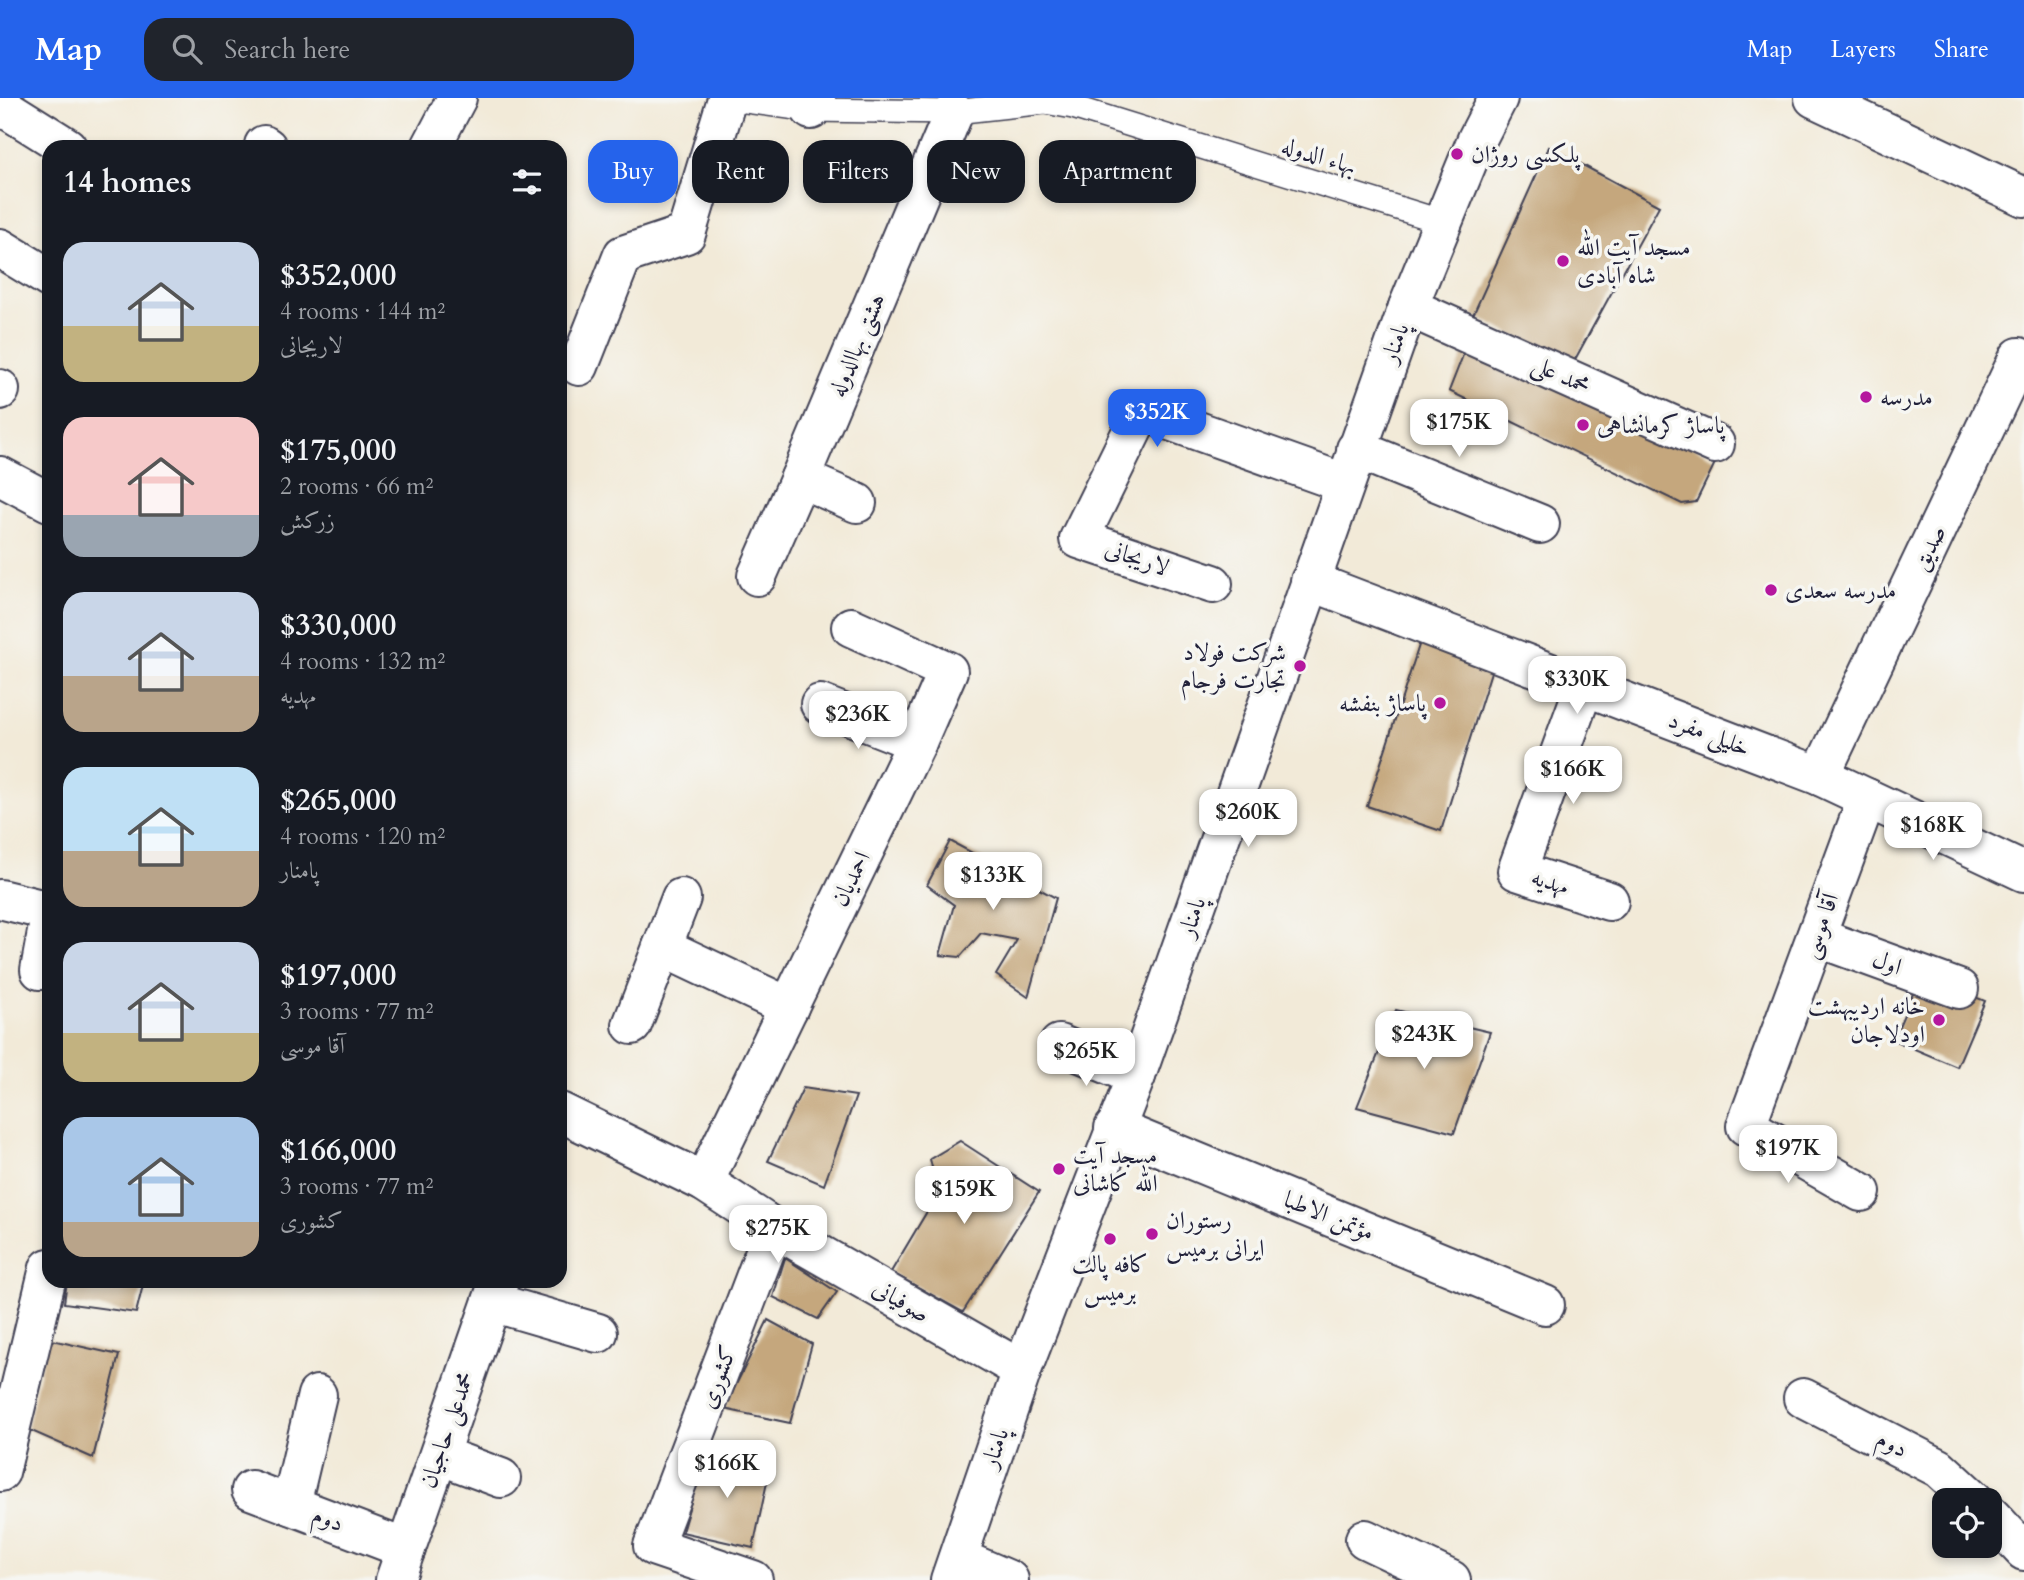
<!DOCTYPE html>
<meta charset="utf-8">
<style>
:root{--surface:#171b24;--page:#20242c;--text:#f1f3f6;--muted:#9ea1a6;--accent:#2563eb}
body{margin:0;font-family:Cardo,Amiri,serif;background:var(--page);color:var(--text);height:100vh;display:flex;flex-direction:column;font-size:26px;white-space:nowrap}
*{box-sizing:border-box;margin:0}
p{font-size:23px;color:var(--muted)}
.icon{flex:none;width:38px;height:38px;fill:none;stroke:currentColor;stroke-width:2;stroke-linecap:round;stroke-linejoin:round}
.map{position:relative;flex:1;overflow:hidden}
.drawer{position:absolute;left:42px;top:42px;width:525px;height:1148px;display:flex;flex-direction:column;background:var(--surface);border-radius:21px;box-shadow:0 4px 10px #0003}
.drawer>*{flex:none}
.guide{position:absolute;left:588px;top:42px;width:665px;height:63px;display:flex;gap:14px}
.buttons{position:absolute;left:1932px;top:1390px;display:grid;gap:14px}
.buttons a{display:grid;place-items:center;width:70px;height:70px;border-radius:14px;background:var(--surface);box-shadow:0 4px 10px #0003;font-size:35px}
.price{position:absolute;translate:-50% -60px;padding:0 16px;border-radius:14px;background:#fff;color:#222;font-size:23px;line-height:46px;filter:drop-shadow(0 2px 4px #0008)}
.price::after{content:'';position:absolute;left:50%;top:42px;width:21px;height:16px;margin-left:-10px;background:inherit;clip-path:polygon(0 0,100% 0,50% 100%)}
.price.selected{background:var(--accent);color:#fff}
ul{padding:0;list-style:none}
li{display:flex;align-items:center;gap:21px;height:175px;padding:0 21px}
li span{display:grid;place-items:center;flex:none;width:196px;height:140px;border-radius:21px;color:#555}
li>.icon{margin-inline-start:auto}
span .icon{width:84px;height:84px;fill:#fffc;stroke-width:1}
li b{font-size:30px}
h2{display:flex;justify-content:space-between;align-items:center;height:84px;padding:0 21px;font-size:30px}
.tag{padding:0 24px;border-radius:21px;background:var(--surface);box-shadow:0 4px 10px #0003;font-size:24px;line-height:63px}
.tag.selected{background:var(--accent);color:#fff}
header{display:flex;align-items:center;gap:42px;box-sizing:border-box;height:98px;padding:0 35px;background:var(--accent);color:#fff}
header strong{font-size:33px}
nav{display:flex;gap:38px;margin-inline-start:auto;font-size:24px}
.search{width:490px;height:63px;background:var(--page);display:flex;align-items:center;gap:18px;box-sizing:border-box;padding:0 24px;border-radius:21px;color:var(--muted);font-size:26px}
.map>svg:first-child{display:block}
</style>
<header>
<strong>Map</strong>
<div class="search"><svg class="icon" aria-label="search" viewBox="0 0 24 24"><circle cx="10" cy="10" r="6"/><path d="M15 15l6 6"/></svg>Search here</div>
<nav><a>Map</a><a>Layers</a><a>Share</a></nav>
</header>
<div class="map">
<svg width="2024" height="1482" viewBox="0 0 2024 1482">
<rect width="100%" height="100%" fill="#f6f6f2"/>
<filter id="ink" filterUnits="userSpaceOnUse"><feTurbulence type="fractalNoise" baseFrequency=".0143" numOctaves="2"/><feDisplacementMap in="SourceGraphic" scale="14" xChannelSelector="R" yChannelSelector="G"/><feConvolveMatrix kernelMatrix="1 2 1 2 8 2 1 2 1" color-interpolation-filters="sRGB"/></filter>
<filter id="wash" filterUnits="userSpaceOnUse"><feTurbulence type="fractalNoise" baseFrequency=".00686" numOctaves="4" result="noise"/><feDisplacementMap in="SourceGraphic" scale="28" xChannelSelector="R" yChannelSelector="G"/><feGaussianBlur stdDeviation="1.57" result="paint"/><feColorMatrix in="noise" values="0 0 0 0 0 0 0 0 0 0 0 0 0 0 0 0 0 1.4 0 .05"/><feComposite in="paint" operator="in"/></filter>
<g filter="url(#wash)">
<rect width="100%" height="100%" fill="#f2ead8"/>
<g id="blocks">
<g fill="#c5a77d">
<polygon points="1549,49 1659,108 1572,267 1473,217"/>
<polygon points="1469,242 1717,361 1696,404 1682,406 1449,293"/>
<polygon points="1422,538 1495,561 1441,733 1367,708"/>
<polygon points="950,743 1056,800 1028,899 996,877 1017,842 981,835 960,859 940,857 954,807 927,787"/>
<polygon points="1921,877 1985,903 1957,969 1893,942"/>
<polygon points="1396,912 1490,934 1454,1035 1357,1009"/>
<polygon points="803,990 856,998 824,1087 768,1063"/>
<polygon points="960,1043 1039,1094 963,1214 891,1174 938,1095 930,1061"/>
<polygon points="785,1160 837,1194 818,1221 773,1199"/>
<polygon points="67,1183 144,1183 136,1215 64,1205"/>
<polygon points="768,1222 812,1246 790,1325 724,1311"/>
<polygon points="47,1241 119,1257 93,1360 27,1331"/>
<polygon points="706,1353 770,1370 753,1450 682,1434"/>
</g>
</g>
</g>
<g filter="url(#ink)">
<use href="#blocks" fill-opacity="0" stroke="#414053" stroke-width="2"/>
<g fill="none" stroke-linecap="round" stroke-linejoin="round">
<g stroke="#414053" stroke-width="26">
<polyline id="service" points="724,0 811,12 954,14 1045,4 1073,9 1443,124"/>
</g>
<g stroke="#414053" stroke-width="42">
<g id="minor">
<polyline points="1814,0 2024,99"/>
<polyline points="0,7 67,49"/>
<polyline points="811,12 816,0"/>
<polyline points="264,47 267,49"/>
<polyline points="431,49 457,0"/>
<polyline points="0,150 49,180"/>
<polyline points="1408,209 1715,346"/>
<polyline points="579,268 623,157 686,136 727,1"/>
<polyline points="0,291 0,292"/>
<polyline points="1356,351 1540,426"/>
<polyline points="0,378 49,404"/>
<polyline points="800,380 857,405"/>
<polyline points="757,478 800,380 954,14"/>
<polyline points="1310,483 1820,678 2024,774"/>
<polyline points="1213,486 1079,441 1142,313 1344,385"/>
<polyline points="1584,589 1517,773 1609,803"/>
<polyline points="820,606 917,644"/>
<polyline points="1820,678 2019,259"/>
<polyline points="0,801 49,813"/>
<polyline points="49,823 40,872 49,872"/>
<polyline points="1816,839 1959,891"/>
<polyline points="662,849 789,909"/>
<polyline points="632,927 681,800"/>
<polyline points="1059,946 1136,978"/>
<polyline points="560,1014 704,1084 774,1130 1022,1272"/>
<polyline points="1114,1030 1545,1207"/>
<polyline points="704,1084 917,644 948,573 851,529"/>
<polyline points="1861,1094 1746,1028 1867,700"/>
<polyline points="492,1204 598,1235"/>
<polyline points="1803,1300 1939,1370 1974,1402"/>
<polyline points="439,1357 501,1380"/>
<polyline points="0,1374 49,1170"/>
<polyline points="251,1392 406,1451"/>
<polyline points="291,1407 317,1297"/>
<polyline points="1990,1417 2024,1453"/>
<polyline points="1365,1441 1451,1482"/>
<polyline points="958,1460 1009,1482"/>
<polyline points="395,1482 499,1183"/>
<polyline points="753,1482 653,1448 774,1130"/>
</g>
</g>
<g stroke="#414053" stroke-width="42">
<polyline id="tertiary" points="950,1482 1022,1272 1136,978 1408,209 1477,41 1498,0"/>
</g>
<use href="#service" stroke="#fff" stroke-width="23"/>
<use href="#minor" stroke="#fff" stroke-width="38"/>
<use href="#tertiary" stroke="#fff" stroke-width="38"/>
</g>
</g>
<g fill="#b5179e" stroke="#f6f6f2" stroke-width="2.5">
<circle cx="1457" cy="56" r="7"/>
<circle cx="1563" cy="163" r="7"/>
<circle cx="1866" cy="299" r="7"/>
<circle cx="1583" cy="327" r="7"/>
<circle cx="1771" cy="492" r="7"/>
<circle cx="1300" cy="568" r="7"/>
<circle cx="1440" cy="605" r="7"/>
<circle cx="1939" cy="922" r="7"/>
<circle cx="1059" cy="1071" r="7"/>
<circle cx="1152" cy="1136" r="7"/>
<circle cx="1110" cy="1141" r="7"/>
</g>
<g text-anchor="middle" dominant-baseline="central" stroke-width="7" stroke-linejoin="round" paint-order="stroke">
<g font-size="24" fill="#22223b" stroke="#f6f6f2" text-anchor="start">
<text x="1471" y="56">پلکسی روژان</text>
<text x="1577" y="149">مسجد آیت الله<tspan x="1577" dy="28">شاه آبادی</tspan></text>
<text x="1880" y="299">مدرسه</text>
<text x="1597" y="327">پاساژ کرمانشاهی</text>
<text x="1785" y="492">مدرسه سعدی</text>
<text x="1286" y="554" text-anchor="end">شرکت فولاد<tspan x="1286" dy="28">تجارت فرجام</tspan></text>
<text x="1426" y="605" text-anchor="end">پاساژ بنفشه</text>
<text x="1925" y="908" text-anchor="end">خانه اردیبهشت<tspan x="1925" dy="28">اودلاجان</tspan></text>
<text x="1073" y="1057">مسجد آیت<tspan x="1073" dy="28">الله کاشانی</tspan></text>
<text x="1166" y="1122">رستوران<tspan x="1166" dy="28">ایرانی برمیس</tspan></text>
<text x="1110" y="1166" text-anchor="middle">کافه پالت<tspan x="1110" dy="28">برمیس</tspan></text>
</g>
<g font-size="24" fill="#22223b" stroke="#f6f6f2">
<text transform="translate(1319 58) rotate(17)">بهاء الدوله</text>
<text transform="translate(1395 245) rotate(-70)">پامنار</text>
<text transform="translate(857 247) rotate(-67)">هشتی بهاالدوله</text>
<text transform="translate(1561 277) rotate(24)">محمد علی</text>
<text transform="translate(1929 450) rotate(-64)">صدیق</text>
<text transform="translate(1137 460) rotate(19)">لاریجانی</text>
<text transform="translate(1709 636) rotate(21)">خلیلی مفرد</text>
<text transform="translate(851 781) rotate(-64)">احمدیان</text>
<text transform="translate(1550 784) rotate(18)">مهدیه</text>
<text transform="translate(1192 819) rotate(-71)">پامنار</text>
<text transform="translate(1820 828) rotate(-70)">آقا موسی</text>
<text transform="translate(1887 865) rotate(20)">اول</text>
<text transform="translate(1329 1118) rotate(22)">مؤتمن الاطبا</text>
<text transform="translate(901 1203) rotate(30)">صوفیانی</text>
<text transform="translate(718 1279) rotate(-69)">کشوری</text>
<text transform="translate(447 1332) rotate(-71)">محمدعلی حاجیان</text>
<text transform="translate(1892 1346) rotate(27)">دوم</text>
<text transform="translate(995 1350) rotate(-71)">پامنار</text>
<text transform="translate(328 1421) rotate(21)">دوم</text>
</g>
</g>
</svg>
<div class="buttons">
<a><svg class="icon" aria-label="locate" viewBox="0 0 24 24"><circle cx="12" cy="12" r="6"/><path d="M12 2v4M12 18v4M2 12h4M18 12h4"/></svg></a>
</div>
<b class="price selected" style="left:1157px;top:351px">$352K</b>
<b class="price" style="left:1459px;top:361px">$175K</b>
<b class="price" style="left:1577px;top:618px">$330K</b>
<b class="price" style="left:858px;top:653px">$236K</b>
<b class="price" style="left:1573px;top:708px">$166K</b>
<b class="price" style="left:1248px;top:751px">$260K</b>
<b class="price" style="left:1933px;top:764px">$168K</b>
<b class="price" style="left:993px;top:814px">$133K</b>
<b class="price" style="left:1424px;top:973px">$243K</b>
<b class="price" style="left:1086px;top:990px">$265K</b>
<b class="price" style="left:1788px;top:1087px">$197K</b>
<b class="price" style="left:964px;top:1128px">$159K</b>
<b class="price" style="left:778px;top:1167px">$275K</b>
<b class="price" style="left:727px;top:1402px">$166K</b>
<div class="guide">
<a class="tag selected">Buy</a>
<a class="tag">Rent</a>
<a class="tag">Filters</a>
<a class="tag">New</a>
<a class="tag">Apartment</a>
</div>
<section class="drawer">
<h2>14 homes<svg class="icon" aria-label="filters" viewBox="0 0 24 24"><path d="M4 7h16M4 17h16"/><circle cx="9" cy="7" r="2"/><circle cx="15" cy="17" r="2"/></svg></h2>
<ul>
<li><span style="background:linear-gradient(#c9d6e8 60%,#c2b280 0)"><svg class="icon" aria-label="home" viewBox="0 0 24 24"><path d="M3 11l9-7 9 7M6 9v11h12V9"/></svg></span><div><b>$352,000</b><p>4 rooms · 144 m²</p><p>لاریجانی</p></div></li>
<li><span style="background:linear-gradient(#f6c9c9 70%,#9aa5b1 0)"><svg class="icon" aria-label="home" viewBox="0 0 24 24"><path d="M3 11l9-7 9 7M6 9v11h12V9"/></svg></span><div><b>$175,000</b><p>2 rooms · 66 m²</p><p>زرکش</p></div></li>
<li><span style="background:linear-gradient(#c9d6e8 60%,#b9a48a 0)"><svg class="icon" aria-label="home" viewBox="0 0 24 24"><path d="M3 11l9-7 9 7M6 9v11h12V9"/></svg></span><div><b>$330,000</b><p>4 rooms · 132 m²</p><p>مهدیه</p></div></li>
<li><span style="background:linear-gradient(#bfe0f5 60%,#b9a48a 0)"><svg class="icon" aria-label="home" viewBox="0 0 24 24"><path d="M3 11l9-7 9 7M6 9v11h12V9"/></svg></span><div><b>$265,000</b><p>4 rooms · 120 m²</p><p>پامنار</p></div></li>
<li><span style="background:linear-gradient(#c9d6e8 65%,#c2b280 0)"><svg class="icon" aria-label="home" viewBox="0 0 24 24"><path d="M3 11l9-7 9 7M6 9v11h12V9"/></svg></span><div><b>$197,000</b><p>3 rooms · 77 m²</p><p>آقا موسی</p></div></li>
<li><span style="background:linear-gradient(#a9c7e8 75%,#b9a48a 0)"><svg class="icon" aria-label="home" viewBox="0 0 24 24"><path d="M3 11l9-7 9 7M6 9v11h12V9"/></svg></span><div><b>$166,000</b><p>3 rooms · 77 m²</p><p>کشوری</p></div></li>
</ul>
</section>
</div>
